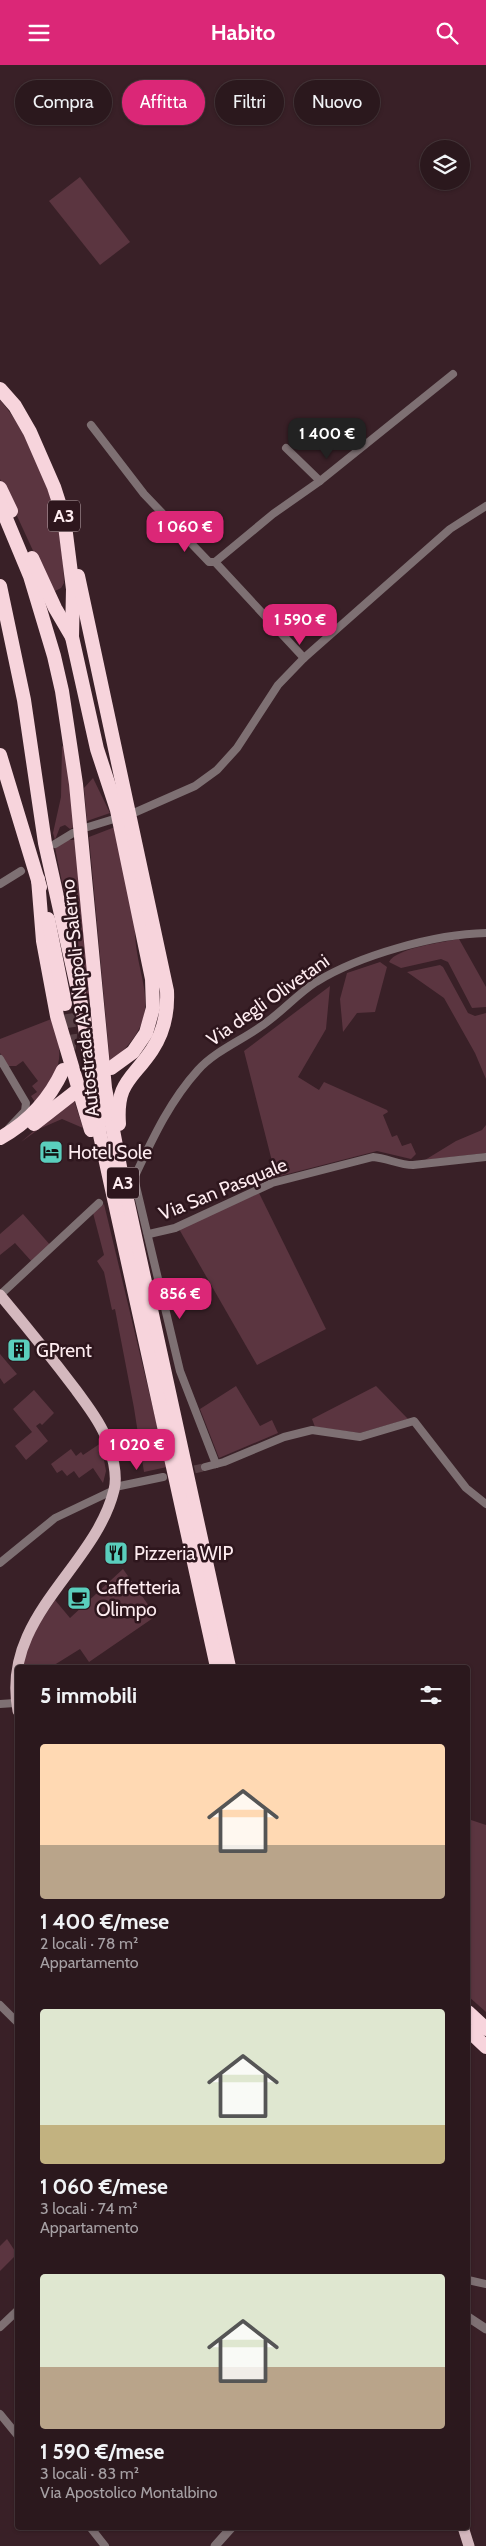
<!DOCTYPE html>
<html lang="it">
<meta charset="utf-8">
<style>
:root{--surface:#2b181d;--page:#332126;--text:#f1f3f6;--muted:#a6a0a4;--line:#47373b;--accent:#db2777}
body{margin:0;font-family:Cabin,sans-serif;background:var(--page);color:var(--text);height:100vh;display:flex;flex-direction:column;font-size:19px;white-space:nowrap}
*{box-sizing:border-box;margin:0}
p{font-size:16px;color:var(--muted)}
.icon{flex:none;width:28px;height:28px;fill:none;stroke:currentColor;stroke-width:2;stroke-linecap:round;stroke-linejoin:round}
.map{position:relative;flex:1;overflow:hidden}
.drawer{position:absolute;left:15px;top:1600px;width:455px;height:865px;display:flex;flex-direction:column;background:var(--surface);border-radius:5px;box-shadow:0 1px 4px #0004,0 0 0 1px var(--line)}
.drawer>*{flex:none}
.top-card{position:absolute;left:15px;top:15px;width:456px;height:45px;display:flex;gap:10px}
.tools{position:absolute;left:420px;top:75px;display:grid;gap:10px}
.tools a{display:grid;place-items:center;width:50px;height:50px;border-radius:50%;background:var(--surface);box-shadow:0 1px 4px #0004,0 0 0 1px var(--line);font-size:25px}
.price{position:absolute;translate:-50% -42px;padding:0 11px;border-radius:10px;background:var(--accent);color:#fff;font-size:16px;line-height:32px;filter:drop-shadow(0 1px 2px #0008)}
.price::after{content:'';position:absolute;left:50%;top:30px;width:15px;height:11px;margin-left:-8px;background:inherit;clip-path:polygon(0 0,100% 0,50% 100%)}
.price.on{background:#222;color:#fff}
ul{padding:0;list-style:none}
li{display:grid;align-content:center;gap:10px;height:265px;padding:0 25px}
li span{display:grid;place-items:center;height:155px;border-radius:5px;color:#555}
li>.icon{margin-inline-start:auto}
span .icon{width:90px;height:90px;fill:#fffc;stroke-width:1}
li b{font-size:21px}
h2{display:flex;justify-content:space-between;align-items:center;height:60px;padding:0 25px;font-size:21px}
.chip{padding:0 18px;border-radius:22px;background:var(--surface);box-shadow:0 1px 4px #0004,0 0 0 1px var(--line);font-size:18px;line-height:45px}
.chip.on{background:var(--accent);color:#fff}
header{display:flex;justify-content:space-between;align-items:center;height:65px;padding:0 25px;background:var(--accent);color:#fff;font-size:22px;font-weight:700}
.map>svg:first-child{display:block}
</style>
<header><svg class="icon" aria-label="menu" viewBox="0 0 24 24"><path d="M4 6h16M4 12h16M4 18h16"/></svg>Habito<svg class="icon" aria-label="search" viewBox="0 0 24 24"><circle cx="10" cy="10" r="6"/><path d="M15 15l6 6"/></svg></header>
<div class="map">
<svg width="486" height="2481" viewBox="0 0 486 2481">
<rect width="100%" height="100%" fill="#392027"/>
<g fill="#5b3540">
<polygon points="80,112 130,177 100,200 49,136"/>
<path d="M0,335C40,381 63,458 64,518L61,523L55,526L47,516L0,414Z"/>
<polygon points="62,681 66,683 74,762 70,764 65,760 60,762 55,775 53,768 61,732"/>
<polygon points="93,713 110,748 87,756 84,723"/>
<path d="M115,762L135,855C132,918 173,944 110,998L89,772Z"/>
<polygon points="65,775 76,775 91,934 86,934 55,783"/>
<path d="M459,874L486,922V942L472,943L448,897L441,894L401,903L389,897C396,883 444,877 459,874Z"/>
<polygon points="380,897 387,902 375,947 357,948 343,967 340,934 347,908"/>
<polygon points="440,900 443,902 468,948 475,951 486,948 486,1014 475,988 444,933 407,907"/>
<polygon points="330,921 326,964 298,1012 319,1025 324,1017 387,1045 388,1047 383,1050 392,1072 397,1070 402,1081 411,1078 416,1089 411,1094 377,1086 276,1112 244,986"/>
<path d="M54,953C63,998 63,1000 35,1037L31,1031L37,1027L32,1021L38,1016L23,996L16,1001H8L0,988V974Z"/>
<polygon points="73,1032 83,1063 62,1054 39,1064 21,1077"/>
<polygon points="486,1060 486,1088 425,1095 456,1076 482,1065"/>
<polygon points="259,1128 326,1264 257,1300 179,1164"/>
<polygon points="104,1139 167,1402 144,1407 134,1343 115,1244 112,1245 104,1207 97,1196 104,1190 93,1148"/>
<polygon points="23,1149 51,1181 33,1198 15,1178 0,1190 0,1169"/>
<polygon points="0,1289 17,1309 4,1319 0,1313"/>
<polygon points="236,1321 260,1361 272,1355 278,1368 219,1393 200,1344"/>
<polygon points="376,1321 408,1354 360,1368 315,1362 312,1354"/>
<polygon points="34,1325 54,1348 42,1360 40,1358 36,1361 48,1376 26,1395 15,1381 32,1367 13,1344"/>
<polygon points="101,1378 106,1406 103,1418 93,1403 79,1413 74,1406 67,1411 62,1405 57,1408 51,1399 71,1384 76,1391 81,1387 83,1390"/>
<polygon points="123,1504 156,1551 89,1597 80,1584 51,1602 22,1602 28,1576 55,1535 70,1553"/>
<polygon points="468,1754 486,1760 486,1947 468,1931"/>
<polygon points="7,2174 17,2189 0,2206 0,2181"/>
</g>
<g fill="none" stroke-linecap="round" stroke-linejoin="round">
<polyline stroke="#573f45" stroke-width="8" stroke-dasharray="8 4" stroke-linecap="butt" points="183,1407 205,1402"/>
<polyline stroke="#573f45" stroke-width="14" stroke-dasharray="14 7" stroke-linecap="butt" points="67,949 70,970 68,990"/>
<g stroke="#7e7073" stroke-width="8">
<polyline points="91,360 144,429 209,497 215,497 304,593"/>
<polyline points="286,383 320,416"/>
<polyline points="215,497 273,449 320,416 453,309"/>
<polyline points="136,747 195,721 217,705 237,683 278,620 304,593 450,464 486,441"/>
<polyline points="88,762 114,754"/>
<polyline points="55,779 73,768"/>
<polyline points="0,819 21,806"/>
<polyline points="0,994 26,1038 25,1046 9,1063"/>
<polyline points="134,1113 180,1306 216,1399"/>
<path d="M129,1115L134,1113C152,1075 169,1037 198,1005C214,987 240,976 260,962C280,949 296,930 316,917C360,890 435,869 486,868"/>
<path d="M149,1169L175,1163L272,1118L373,1092C387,1093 399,1100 413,1100L486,1092"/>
<polyline points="0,1230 99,1138"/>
<polyline points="205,1402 224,1397 284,1372 312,1365 360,1372 414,1356 466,1423 486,1439"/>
<polyline points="115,1422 163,1412"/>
<polyline points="0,1498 55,1453 114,1425"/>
<polyline points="0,1639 15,1638"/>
<polyline points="0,1940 18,1958"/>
<polyline points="468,2215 486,2219"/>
<polyline points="0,2262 18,2245"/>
<polyline points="0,2349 18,2371"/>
<polyline points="90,2462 105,2481"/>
</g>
<g stroke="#7e7073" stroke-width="9">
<polyline points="468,2252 486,2264"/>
<polyline points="215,2481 232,2462"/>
</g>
<g stroke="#d4b8be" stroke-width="11">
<path d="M0,1230C26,1261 51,1292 76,1325C86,1339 100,1356 106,1373C112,1387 118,1410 114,1425C95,1503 0,1552 18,1646"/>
<polyline points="463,2462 469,2481"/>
</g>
<g stroke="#f7d4dc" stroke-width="14">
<polyline points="0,324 15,341 30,367 54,422 64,453 73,524 72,572 97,684 117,745 152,914 153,943 146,968 133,987 111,1003"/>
<polyline points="0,423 11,446"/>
<polyline points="0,439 30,511 54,591 62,626 76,719 105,1023 121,1107 229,1602"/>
<polyline points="32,493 55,543 72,572"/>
<path d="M78,511L167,926C168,947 164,967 152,985C132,1015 116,1017 119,1059"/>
<polyline points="0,521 24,635 45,778 83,948 100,1070 217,1602"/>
<polyline points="0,690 40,822"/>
<polyline points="38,814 43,876 57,951 91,1065"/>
<polyline points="48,854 65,939"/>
<polyline points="34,1059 75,1027"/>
<path d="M0,1073C29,1057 49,1035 63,1005"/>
<polyline points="468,1947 486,1964"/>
<polyline points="468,1965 486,1982"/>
</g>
</g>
<defs>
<g id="hotel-square" transform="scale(1.25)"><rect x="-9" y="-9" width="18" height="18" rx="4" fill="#5acebd" stroke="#2e161d"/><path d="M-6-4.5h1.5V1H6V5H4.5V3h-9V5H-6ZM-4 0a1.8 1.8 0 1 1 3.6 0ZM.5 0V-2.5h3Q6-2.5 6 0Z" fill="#111"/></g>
<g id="building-square" transform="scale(1.25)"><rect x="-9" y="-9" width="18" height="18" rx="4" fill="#5acebd" stroke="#2e161d"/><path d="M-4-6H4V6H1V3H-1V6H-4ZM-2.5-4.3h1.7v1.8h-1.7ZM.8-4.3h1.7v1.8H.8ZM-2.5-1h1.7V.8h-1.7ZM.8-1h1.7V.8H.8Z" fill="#111"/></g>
<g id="restaurant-square" transform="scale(1.25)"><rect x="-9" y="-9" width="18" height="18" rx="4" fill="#5acebd" stroke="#2e161d"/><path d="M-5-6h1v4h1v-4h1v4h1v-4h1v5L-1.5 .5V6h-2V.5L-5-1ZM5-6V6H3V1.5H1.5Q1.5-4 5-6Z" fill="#111"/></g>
<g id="cafe-square" transform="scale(1.25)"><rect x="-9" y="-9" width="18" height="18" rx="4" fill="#5acebd" stroke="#2e161d"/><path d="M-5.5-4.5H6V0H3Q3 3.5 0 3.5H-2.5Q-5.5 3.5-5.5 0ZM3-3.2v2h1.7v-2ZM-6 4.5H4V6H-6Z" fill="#111"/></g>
</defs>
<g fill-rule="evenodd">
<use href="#hotel-square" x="51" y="1087"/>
<use href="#building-square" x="19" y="1285"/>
<use href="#restaurant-square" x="116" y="1488"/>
<use href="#cafe-square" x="79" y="1533"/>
</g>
<g text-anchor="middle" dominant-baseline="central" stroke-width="5" stroke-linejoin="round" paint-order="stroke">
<g fill="#2e161d" stroke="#c0acb1" stroke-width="1">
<rect x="48" y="435.5" width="32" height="31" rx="4"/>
<rect x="107" y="1102.5" width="32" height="31" rx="4"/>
</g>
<g font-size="18" font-weight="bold" fill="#feecf0">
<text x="64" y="451">A3</text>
<text x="123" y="1118">A3</text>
</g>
<g font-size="19" fill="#feecf0" stroke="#2e161d">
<text transform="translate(80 933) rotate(-96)">Autostrada A3 Napoli-Salerno</text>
<text transform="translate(268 935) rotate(-35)">Via degli Olivetani</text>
<text transform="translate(223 1124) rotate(-22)">Via San Pasquale</text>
</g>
<g font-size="19" fill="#feecf0" stroke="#2e161d" text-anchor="start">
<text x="68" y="1087">Hotel Sole</text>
<text x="36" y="1285">GPrent</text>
<text x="134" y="1488">Pizzeria WIP</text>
<text x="96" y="1522">Caffetteria<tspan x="96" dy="22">Olimpo</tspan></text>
</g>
</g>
</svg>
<div class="tools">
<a><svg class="icon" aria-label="layers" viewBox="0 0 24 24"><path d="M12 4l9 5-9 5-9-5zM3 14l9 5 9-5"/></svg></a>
</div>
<b class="price on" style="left:327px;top:395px">1 400 €</b>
<b class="price" style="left:185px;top:488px">1 060 €</b>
<b class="price" style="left:300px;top:581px">1 590 €</b>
<b class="price" style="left:180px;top:1255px">856 €</b>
<b class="price" style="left:137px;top:1406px">1 020 €</b>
<div class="top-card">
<a class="chip">Compra</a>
<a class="chip on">Affitta</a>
<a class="chip">Filtri</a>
<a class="chip">Nuovo</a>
</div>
<section class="drawer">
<h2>5 immobili<svg class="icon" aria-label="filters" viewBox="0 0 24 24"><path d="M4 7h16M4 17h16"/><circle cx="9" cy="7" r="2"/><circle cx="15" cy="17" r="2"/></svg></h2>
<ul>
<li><span style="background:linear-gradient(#ffd9b3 65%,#b9a48a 0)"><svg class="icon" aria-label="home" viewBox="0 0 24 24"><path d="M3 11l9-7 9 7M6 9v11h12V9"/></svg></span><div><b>1 400 €/mese</b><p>2 locali · 78 m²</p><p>Appartamento</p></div></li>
<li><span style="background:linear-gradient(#dfe7d0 75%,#c2b280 0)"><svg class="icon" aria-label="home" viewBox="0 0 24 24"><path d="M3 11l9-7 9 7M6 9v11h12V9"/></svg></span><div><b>1 060 €/mese</b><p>3 locali · 74 m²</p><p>Appartamento</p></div></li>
<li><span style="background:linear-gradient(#dfe7d0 60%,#b9a48a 0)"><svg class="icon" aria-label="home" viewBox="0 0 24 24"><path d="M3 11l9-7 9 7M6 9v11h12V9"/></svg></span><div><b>1 590 €/mese</b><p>3 locali · 83 m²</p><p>Via Apostolico Montalbino</p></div></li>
</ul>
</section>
</div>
